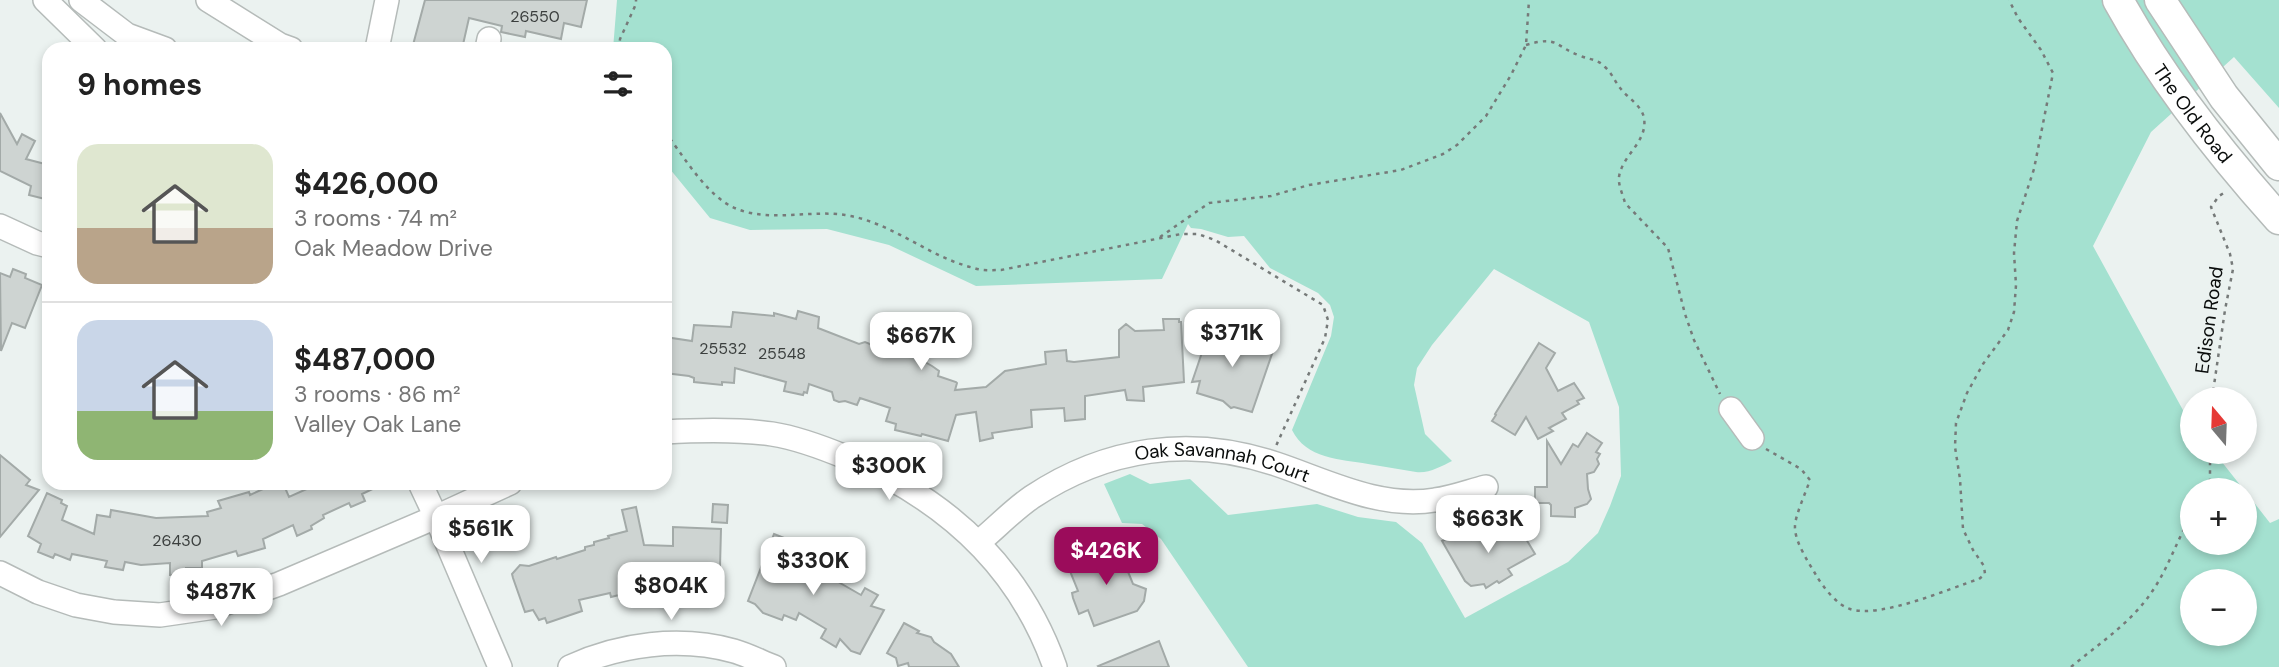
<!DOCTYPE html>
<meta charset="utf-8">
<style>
:root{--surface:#fff;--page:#f6f6f6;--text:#222;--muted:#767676;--line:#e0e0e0;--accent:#9b0c5b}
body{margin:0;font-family:"DM Sans",sans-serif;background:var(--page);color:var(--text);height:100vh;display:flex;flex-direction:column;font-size:26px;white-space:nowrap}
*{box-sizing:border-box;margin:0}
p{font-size:23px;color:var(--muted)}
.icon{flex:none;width:38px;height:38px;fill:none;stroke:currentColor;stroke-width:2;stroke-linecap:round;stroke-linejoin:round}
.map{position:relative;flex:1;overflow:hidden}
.details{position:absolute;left:42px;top:42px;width:630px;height:448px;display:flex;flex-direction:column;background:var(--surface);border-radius:21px;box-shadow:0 4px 10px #0003}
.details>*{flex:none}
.needle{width:46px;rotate:341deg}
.controls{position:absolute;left:2180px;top:387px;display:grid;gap:14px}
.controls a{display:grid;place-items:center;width:77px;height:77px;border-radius:50%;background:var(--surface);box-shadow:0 4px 10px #0003;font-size:35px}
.price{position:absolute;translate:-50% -60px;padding:0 16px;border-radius:14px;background:#fff;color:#222;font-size:23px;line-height:46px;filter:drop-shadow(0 2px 4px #0008)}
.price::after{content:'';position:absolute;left:50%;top:42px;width:21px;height:16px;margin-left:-10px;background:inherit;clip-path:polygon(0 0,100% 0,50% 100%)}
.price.on{background:var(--accent);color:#fff}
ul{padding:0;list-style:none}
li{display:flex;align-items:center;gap:21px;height:175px;padding:0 35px}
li+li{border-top:2px solid var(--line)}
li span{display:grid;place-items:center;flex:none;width:196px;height:140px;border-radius:21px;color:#555}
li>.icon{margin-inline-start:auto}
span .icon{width:84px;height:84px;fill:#fffc;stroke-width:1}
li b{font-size:30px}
h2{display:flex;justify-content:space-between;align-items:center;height:84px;padding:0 35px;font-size:30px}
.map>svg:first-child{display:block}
</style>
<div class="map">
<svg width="2279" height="667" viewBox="0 0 2279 667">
<rect width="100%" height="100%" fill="#ebf2f0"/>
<path fill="#a4e1d0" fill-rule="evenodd" d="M617,0H2279V108L2234,57L2151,132L2093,246L2184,412L2193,424V452H2214L2244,490H2193V542H2245V491L2270,523L2279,519V667H1248L1161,539L1142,524L1122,523L1104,484L1130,474L1150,484L1190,479L1228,515L1317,504L1358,517L1396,522L1422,543L1465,618L1568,562L1598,533L1610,506L1621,476L1619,407L1589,322L1494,269L1432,345L1417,368L1414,385L1425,434L1452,461C1442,466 1428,474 1416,472C1400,469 1384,467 1368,464C1340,459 1306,459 1292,430L1331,336L1334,317L1330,305L1318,293L1270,268L1244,236L1228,237L1201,229L1191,228L1188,224L1162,279L976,286L889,245L827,229L750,230L710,218L665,163V49H613ZM2193,581H2245V634H2193Z"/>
<g fill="#ced4d2" stroke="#a3aaa8" stroke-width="2">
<polygon points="425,0 587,0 581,27 564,23 561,39 526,31 525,37 501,32 502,26 469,18 462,49 414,49 415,46 413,45"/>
<polygon points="0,113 17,144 22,134 35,141 26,159 49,165 49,200 29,195 31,186 0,171"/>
<polygon points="13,269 26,274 25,278 42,285 25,328 12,323 1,351 0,273 10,277"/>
<polygon points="798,311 819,317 818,328 859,344 865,342 880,348 888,327 903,332 896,353 916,357 932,366 939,371 938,376 956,382 957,383 955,390 986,387 1005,371 1046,364 1045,352 1066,350 1067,361 1074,362 1119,357 1119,330 1126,324 1135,331 1164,330 1163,319 1179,319 1179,322 1181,322 1184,382 1143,387 1144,401 1127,400 1125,390 1085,396 1085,419 1065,421 1064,408 1031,410 1032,427 992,433 993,438 980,441 976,412 956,415 948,441 922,434 921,436 895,430 896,424 886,421 890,408 860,398 857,405 845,401 839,402 834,400 832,392 809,384 807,393 804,392 803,395 784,391 786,382 735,368 734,383 722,382 722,385 694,382 694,378 689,376 665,373 665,337 692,341 694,325 731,327 733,312 774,316 774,313 796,319"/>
<polygon points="1211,326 1274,348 1252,412 1234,407 1231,408 1223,401 1197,393 1200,381 1192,382"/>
<polygon points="1539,343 1555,353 1546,368 1558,391 1574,383 1584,398 1577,401 1579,404 1562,413 1566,419 1549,428 1553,431 1538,439 1526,417 1515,435 1492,421 1496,415 1495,414"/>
<polygon points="1587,433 1602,443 1596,452 1600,454 1597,459 1599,464 1594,472 1587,474 1588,489 1591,499 1587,504 1575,508 1575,517 1551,516 1551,505 1549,503 1535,503 1535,487 1547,487 1547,441 1561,464 1573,444 1578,447"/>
<polygon points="0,455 30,480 26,485 39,490 0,537"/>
<polygon points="276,483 283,483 289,497 320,483 385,483 362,494 365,501 351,507 349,503 323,515 324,518 311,526 312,529 297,536 293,525 263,539 265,548 238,556 236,551 202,561 202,568 186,568 186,574 170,575 170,563 141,565 125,562 123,570 105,567 107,561 72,554 70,560 55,554 53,558 38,552 41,544 28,536 47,493 62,500 61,503 67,506 62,520 94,534 97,515 110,517 111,510 156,518 208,516 207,512 221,508 218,501 249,492 250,495"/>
<polygon points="713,504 728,505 727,523 712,522"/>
<polygon points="636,507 644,545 673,546 673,527 721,529 720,567 717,567 714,593 671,593 672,590 662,590 662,582 633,588 635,597 620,600 619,595 611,597 610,593 579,600 582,611 547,623 545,618 539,620 533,610 525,612 513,578 512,574 520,565 529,566 556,557 557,559 585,550 585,547 594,545 594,542 609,538 608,536 627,531 622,510"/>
<polygon points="1509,522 1518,537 1523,534 1535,554 1508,569 1512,575 1499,583 1497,581 1486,588 1484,584 1471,586 1465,581 1442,541 1465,529 1472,540"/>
<polygon points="774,534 792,541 799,548 808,576 812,567 861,595 865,588 878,595 871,606 884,610 860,654 851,651 840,639 836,647 821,638 826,629 799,613 796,620 784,615 782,620 763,613 755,604 748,601"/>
<polygon points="1117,545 1133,584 1146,589 1144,601 1137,611 1094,626 1088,610 1079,614 1073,598 1072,593 1078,591 1070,571 1073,570 1071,566"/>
<polygon points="904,623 919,631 917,633 931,637 934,642 951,654 959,667 909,667 908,663 898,666 896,658 887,653"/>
<polygon points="1159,641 1169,667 1099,667 1098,666"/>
</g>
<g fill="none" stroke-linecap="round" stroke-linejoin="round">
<g stroke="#b5bbb9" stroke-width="26">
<g id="minor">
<polyline points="45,0 95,49"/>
<polyline points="81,0 127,35 165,49"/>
<polyline points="208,0 280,45 291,49"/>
<polyline points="377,49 387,0"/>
<polyline points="487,49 489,39"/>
<polyline points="0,226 37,243 49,246"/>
<polyline points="1731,409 1752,438"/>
<path d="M665,432C700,430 737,429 772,434C798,438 824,448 848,458C945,499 1019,565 1055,667"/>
<path id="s1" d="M979,542C996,528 1013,510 1032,497C1106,448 1190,435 1276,464C1327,481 1379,509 1435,500C1452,498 1470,491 1486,487"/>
<polyline points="0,573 38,592 76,605 114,612 160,615 215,607 279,584 436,517 420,483"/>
<polyline points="500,667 436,517 510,483"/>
<path d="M570,667C620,644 680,636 734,651C748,655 761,662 774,667"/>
</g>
</g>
<g stroke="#b5bbb9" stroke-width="33">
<g id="major">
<path id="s2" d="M2118,0C2162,80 2218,151 2279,219"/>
<polyline points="2160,0 2224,97 2279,165"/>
</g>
</g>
<g stroke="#767a79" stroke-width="2.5" stroke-dasharray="3.5 5" stroke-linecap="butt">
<path d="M1526,45C1560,35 1554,47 1581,56C1590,60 1598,59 1605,67C1612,73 1615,82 1621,89C1628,98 1642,106 1644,118C1648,142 1622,155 1619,177C1618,185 1623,195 1625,203L1668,248L1685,314L1694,340L1720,394"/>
<polyline points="619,49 620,39 636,4 636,0"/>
<path d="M665,132C682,154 700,185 724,202C759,226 806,209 845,215C892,222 928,257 974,268C982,271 992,270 1001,270L1181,234H1198L1215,240L1323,305L1328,320L1325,338L1276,446"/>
<polyline points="1160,237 1209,203 1271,196 1309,185 1401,170 1443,154 1457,145 1486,116 1511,75 1526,45 1529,0"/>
<polyline points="2212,399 2225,310 2233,269 2230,254 2211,207 2219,196 2227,191"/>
<path d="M1766,449L1801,469L1810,480C1806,492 1795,516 1795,526C1794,541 1809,563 1816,575C1823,587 1837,605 1850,609C1880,619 1948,589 1979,579L1985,574L1984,566L1973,550L1963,529L1960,479L1955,447L1956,423L1967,393L1983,364L2008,330L2014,312L2016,285L2014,253L2017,221L2034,169L2053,73L2041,50L2018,18L2009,0"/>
<polyline points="2206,490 2210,480 2210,452"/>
<path d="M2071,667C2101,642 2134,621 2155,587C2170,564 2178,537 2193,513"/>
</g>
<use href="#minor" stroke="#fff" stroke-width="23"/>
<use href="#major" stroke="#fff" stroke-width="30"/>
</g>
<g text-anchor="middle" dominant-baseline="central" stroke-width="7" stroke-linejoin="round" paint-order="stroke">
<g font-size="16" fill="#3b3f3e">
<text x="535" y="16">26550</text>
<text x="723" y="348">25532</text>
<text x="782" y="353">25548</text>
<text x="177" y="540">26430</text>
</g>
<g font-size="19" fill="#0a0d0c" stroke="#ebf2f0">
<text stroke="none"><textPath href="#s2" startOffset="136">The Old Road</textPath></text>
<text transform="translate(2209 320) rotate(-82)">Edison Road</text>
<text stroke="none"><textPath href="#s1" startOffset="271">Oak Savannah Court</textPath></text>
</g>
</g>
</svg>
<div class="controls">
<a><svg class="needle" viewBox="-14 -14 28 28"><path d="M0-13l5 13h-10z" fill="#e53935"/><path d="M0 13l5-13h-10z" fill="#767676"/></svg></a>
<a>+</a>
<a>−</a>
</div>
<b class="price" style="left:1232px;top:369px">$371K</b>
<b class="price" style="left:921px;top:372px">$667K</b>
<b class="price" style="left:889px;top:502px">$300K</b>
<b class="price" style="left:1488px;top:555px">$663K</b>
<b class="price" style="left:481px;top:565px">$561K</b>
<b class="price on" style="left:1106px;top:587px">$426K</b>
<b class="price" style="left:813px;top:597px">$330K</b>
<b class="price" style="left:671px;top:622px">$804K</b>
<b class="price" style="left:221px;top:628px">$487K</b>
<section class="details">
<h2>9 homes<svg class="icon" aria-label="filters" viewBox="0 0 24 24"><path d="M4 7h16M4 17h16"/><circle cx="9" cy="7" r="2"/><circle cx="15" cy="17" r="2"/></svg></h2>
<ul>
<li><span style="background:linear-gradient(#dfe7d0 60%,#b9a48a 0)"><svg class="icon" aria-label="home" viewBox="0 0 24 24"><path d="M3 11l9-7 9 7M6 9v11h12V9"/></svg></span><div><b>$426,000</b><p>3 rooms · 74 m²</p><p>Oak Meadow Drive</p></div></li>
<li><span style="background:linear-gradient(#c9d6e8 65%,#8fb573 0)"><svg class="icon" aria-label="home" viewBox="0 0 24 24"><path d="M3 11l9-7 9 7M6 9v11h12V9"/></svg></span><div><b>$487,000</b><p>3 rooms · 86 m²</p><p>Valley Oak Lane</p></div></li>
</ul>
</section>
</div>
